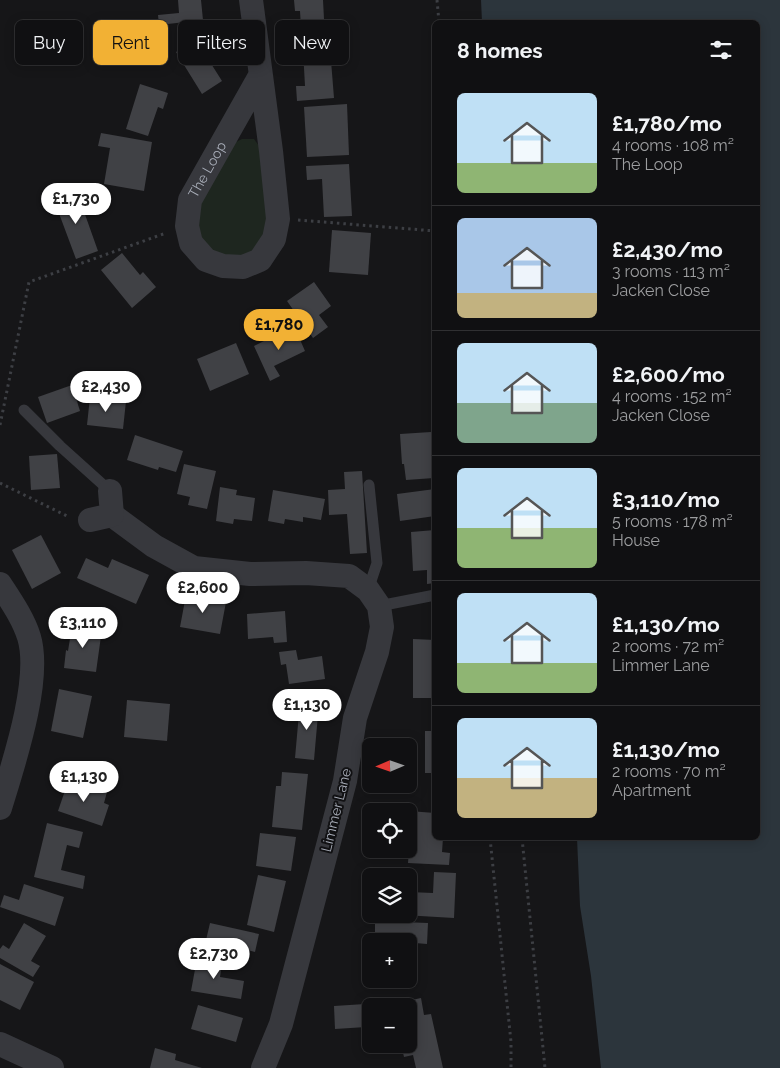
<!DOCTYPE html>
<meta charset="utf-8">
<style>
:root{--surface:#101012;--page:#19191b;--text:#f1f3f6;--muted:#9c9d9f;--line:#303032;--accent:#f2b134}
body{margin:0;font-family:Raleway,sans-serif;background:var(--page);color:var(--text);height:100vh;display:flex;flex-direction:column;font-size:19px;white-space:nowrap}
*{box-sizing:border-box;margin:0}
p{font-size:16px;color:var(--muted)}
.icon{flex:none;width:28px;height:28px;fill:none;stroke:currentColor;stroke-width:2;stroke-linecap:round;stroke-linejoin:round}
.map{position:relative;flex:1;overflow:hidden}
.side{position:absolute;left:432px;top:20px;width:328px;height:820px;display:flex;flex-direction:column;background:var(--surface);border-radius:8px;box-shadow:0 2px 12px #0003,0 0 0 1px var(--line)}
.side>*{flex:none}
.top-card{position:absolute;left:15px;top:20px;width:342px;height:45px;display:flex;gap:10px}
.needle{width:32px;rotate:268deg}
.controls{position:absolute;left:362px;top:738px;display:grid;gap:10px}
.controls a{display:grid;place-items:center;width:55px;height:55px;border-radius:8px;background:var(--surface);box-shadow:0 2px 12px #0003,0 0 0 1px var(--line);font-size:25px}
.price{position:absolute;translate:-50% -42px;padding:0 11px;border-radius:18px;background:#fff;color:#222;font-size:16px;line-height:32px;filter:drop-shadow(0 1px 2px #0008)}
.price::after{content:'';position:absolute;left:50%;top:30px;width:15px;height:11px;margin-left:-8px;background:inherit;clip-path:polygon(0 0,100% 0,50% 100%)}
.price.on{background:var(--accent);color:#111}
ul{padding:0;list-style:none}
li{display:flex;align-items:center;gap:15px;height:125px;padding:0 25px}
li+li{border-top:1px solid var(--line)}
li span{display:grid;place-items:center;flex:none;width:140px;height:100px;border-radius:8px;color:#555}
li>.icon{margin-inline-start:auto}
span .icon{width:60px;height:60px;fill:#fffc;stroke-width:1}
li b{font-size:21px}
h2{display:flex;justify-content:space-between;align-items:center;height:60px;padding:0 25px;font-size:21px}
.pill{padding:0 18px;border-radius:8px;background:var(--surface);box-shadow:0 2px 12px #0003,0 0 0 1px var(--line);font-size:18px;line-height:45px}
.pill.on{background:var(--accent);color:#111}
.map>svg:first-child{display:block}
</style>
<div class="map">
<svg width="780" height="1068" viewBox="0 0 780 1068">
<rect width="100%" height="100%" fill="#161618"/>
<polygon fill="#1e261f" points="242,139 254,139 262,150 269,223 259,247 236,259 215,256 198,235 201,198 232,144"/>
<polygon fill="#2c353c" points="481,0 780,0 780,1068 601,1068 591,976 580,906 577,838 758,838 758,22 482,22"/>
<g fill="#404145">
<polygon points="178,0 201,0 203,20 159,25 158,15 179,13"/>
<polygon points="294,0 323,0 325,38 292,41 291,28 301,28 300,11 295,11"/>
<polygon points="217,37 226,52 210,62 222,81 202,94 176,52 194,41 199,48"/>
<polygon points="330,48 334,98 297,101 296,86 305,86 303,50"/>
<polygon points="140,84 168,93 163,109 158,107 148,136 126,129"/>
<polygon points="347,104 349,155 307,157 304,107"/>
<polygon points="101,133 152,142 144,191 104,184 110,148 98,146"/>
<polygon points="349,164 352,216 324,217 322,179 307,180 306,166"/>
<polygon points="81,190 85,200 72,205 74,209 82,206 98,251 76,259 54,200"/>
<polygon points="332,230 371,233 368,275 329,272"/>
<polygon points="122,253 140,275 143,272 156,287 132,308 101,270"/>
<polygon points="314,282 331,306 319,315 328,327 313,338 287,301"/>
<polygon points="294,326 305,351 274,366 280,376 270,381 254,346"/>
<polygon points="236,343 249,374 210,391 197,359"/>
<polygon points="72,385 80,411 47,423 38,397"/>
<polygon points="90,397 126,401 123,429 87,425"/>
<polygon points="431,432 434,478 406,480 404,464 402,464 400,434"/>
<polygon points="135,435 183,451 176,472 159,467 158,470 127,460"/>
<polygon points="57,454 60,488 31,490 29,456"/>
<polygon points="184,464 216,471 207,509 188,505 190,497 177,494"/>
<polygon points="362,471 367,553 350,554 347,514 329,515 328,490 345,489 344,472"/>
<polygon points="220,487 237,490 236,495 255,498 252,521 234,519 233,524 216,521"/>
<polygon points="435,489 435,516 400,521 397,494"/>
<polygon points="273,490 325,499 321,520 303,517 303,522 285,519 284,524 268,521"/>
<polygon points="435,530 435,583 427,584 427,570 413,571 411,532"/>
<polygon points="41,535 61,573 32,589 12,550"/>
<polygon points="86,558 108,568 112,559 149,575 136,604 77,578"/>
<polygon points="186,595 226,602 220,634 180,627"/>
<polygon points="285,611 287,642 274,643 273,637 248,639 247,614"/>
<polygon points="72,626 102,629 96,672 64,668 66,650 68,651"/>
<polygon points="413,639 435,640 435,698 413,698"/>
<polygon points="296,650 298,660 322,656 325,679 289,684 286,664 281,665 279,652"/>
<polygon points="59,689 92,696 83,738 51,731"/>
<polygon points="127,700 170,704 167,741 124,737"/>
<polygon points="300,702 319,703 314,760 295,758"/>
<rect x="425" y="731" width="10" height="42"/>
<polygon points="282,772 308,774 302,830 272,827 276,786 281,786"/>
<polygon points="69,779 107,792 104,803 109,805 102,826 58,811"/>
<polygon points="409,811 435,813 435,838 443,838 442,852 450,853 449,865 408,863 410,836"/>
<polygon points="370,815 371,815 371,834 369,834"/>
<polygon points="47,823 83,832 79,848 67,845 61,870 85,876 83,889 34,877"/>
<polygon points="260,833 296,837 291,871 256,866"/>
<polygon points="434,872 456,873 454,918 403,915 403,914 409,914 409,892 433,893"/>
<polygon points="258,875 286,881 274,932 247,925"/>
<polygon points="24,884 64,897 55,926 0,907 4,895 19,900"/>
<polygon points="375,921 428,923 427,944 415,943 414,976 409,976 409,941 375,941"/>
<polygon points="24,923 46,936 31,961 40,966 33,977 0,958 0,949 3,945 9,949"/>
<polygon points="210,923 259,934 255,952 232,946 229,960 203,953"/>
<polygon points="186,958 222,964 220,977 244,981 241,999 191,991 196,964 185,964"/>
<polygon points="0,964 34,982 20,1010 0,1000"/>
<polygon points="421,998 424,1015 431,1014 443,1068 416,1068 413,1055 404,1057 401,1044 409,1044 409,1006 385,1006"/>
<polygon points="365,1004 366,1027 335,1029 334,1006"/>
<polygon points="198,1005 243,1018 236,1042 191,1029"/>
<polygon points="155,1048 176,1054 175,1060 202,1068 150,1068"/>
</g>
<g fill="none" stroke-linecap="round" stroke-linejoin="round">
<g stroke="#3d3f44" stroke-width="3" stroke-dasharray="2.5 4" stroke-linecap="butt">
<polyline points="437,0 439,22"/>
<polyline points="298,220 435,231"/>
<polyline points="0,425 29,282 166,233"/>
<polyline points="0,483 69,517"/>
<polyline points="490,838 511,1042 511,1068"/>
<polyline points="522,838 545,1068"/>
</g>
<g stroke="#37383d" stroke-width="11">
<polyline points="24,410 60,446 110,491"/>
<polyline points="368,590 377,563 369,485"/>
<polyline points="379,606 435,595"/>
</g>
<g stroke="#37383d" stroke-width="24">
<path id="s1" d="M251,0L271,151L278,219L274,239L260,260L243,267L223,266L206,260L191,243L187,226L190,200L260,76"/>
<polyline points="112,515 154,546 194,568 250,574 306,573 349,576 368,590 379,606 382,627 377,652 355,718 345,781 281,1024 263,1068"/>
<polyline points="90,520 112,515 110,491"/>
<path d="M0,584C11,601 23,618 29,637C42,680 13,765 0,808"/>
<polyline points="0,1044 52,1068"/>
</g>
</g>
<g text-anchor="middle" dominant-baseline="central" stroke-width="4" stroke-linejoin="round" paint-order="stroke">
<g font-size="14" fill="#a8adb8" stroke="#111113">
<text stroke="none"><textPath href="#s1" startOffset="424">The Loop</textPath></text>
<text transform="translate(336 810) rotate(-76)">Limmer Lane</text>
</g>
</g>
</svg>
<div class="controls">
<a><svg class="needle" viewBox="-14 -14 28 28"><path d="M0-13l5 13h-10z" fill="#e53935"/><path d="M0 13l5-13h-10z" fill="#9c9d9f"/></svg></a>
<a><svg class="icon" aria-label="locate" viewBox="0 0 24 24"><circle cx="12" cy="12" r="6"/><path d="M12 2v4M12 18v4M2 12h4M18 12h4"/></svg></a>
<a><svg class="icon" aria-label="layers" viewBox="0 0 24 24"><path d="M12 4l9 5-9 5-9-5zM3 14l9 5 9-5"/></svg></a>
<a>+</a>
<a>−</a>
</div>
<b class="price" style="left:76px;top:225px">£1,730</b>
<b class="price on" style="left:279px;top:351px">£1,780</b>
<b class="price" style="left:106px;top:413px">£2,430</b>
<b class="price" style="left:203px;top:614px">£2,600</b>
<b class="price" style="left:83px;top:649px">£3,110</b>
<b class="price" style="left:307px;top:731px">£1,130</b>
<b class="price" style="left:84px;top:803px">£1,130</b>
<b class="price" style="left:214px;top:980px">£2,730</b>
<div class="top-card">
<a class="pill">Buy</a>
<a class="pill on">Rent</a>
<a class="pill">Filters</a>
<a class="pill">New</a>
</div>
<section class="side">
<h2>8 homes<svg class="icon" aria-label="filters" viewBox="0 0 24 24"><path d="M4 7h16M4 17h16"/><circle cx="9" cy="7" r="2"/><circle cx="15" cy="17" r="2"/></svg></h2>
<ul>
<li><span style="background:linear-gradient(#bfe0f5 70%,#8fb573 0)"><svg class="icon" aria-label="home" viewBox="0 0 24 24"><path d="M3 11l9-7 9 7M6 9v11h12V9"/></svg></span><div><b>£1,780/mo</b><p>4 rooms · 108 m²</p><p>The Loop</p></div></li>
<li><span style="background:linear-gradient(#a9c7e8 75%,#c2b280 0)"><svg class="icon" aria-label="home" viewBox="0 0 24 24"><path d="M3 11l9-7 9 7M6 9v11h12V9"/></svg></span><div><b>£2,430/mo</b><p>3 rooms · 113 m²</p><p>Jacken Close</p></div></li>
<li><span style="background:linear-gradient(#bfe0f5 60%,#7fa58c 0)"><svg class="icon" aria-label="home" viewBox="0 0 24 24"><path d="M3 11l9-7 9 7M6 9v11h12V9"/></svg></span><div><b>£2,600/mo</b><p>4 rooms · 152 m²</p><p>Jacken Close</p></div></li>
<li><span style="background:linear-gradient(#bfe0f5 60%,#8fb573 0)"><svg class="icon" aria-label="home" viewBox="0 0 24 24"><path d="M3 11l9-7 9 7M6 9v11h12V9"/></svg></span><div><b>£3,110/mo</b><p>5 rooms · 178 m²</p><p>House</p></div></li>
<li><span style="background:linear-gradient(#bfe0f5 70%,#8fb573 0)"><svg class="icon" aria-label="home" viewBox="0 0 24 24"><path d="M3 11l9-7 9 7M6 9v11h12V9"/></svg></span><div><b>£1,130/mo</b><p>2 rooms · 72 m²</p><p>Limmer Lane</p></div></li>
<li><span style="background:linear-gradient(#bfe0f5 60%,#c2b280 0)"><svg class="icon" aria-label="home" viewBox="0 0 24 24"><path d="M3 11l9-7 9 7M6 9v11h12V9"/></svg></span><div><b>£1,130/mo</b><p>2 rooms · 70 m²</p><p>Apartment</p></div></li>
</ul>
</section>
</div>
